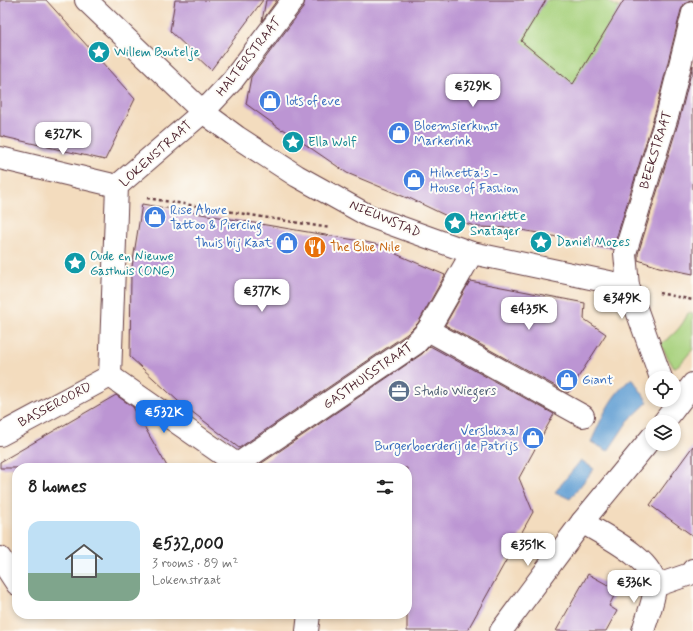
<!DOCTYPE html>
<meta charset="utf-8">
<style>
:root{--surface:#fff;--page:#f2f2f2;--text:#222;--muted:#767676;--accent:#1a73e8}
body{margin:0;font-family:Mynerve,sans-serif;background:var(--page);color:var(--text);height:100vh;display:flex;flex-direction:column;font-size:15px;white-space:nowrap}
*{box-sizing:border-box;margin:0}
p{font-size:13px;color:var(--muted)}
.icon{flex:none;width:22px;height:22px;fill:none;stroke:currentColor;stroke-width:2;stroke-linecap:round;stroke-linejoin:round}
.map{position:relative;flex:1;overflow:hidden}
.side{position:absolute;left:12px;top:463px;width:400px;height:156px;display:flex;flex-direction:column;background:var(--surface);border-radius:16px;box-shadow:0 2px 6px #0003}
.side>*{flex:none}
.controls{position:absolute;left:645px;top:371px;display:grid;gap:8px}
.controls a{display:grid;place-items:center;width:36px;height:36px;border-radius:50%;background:var(--surface);box-shadow:0 2px 6px #0003;font-size:20px}
.price{position:absolute;translate:-50% -34px;padding:0 9px;border-radius:8px;background:#fff;color:#222;font-size:13px;line-height:26px;filter:drop-shadow(0 1px 2px #0008)}
.price::after{content:'';position:absolute;left:50%;top:24px;width:12px;height:9px;margin-left:-6px;background:inherit;clip-path:polygon(0 0,100% 0,50% 100%)}
.price.selected{background:var(--accent);color:#fff}
ul{padding:0;list-style:none}
li{display:flex;align-items:center;gap:12px;height:100px;padding:0 16px}
li span{display:grid;place-items:center;flex:none;width:112px;height:80px;border-radius:12px;color:#555}
li>.icon{margin-inline-start:auto}
span .icon{width:48px;height:48px;fill:#fffc;stroke-width:1}
li b{font-size:17px}
h2{display:flex;justify-content:space-between;align-items:center;height:48px;padding:0 16px;font-size:17px}
.map>svg:first-child{display:block}
</style>
<div class="map">
<svg width="693" height="631" viewBox="0 0 693 631">
<rect width="100%" height="100%" fill="#fdfcf7"/>
<filter id="ink" filterUnits="userSpaceOnUse"><feTurbulence type="fractalNoise" baseFrequency=".025" numOctaves="2"/><feDisplacementMap in="SourceGraphic" scale="8" xChannelSelector="R" yChannelSelector="G"/><feConvolveMatrix kernelMatrix="1 2 1 2 8 2 1 2 1" color-interpolation-filters="sRGB"/></filter>
<filter id="wash" filterUnits="userSpaceOnUse"><feTurbulence type="fractalNoise" baseFrequency=".012" numOctaves="4" result="noise"/><feDisplacementMap in="SourceGraphic" scale="16" xChannelSelector="R" yChannelSelector="G"/><feGaussianBlur stdDeviation="0.9" result="paint"/><feColorMatrix in="noise" values="0 0 0 0 0 0 0 0 0 0 0 0 0 0 0 0 0 1.4 0 .05"/><feComposite in="paint" operator="in"/></filter>
<g filter="url(#wash)">
<rect width="100%" height="100%" fill="#f3dcbe"/>
<g fill="#a7d17d" stroke="#787854">
<polygon points="543,0 606,0 623,10 604,33 565,105 554,68 520,40 545,2"/>
<path d="M688,313L693,314V349L681,363L674,368L660,344C673,336 682,327 688,313Z"/>
</g>
<g fill="#629fd3" stroke="#565f7f">
<path d="M632,378L648,402L628,421L608,451L591,442C603,416 609,397 632,378Z"/>
<polygon points="581,460 594,469 570,499 555,492"/>
</g>
<g id="blocks">
<g fill="#bc95d3">
<polygon points="0,0 46,0 135,99 105,160 0,136"/>
<polygon points="175,0 263,0 211,70 170,31"/>
<polygon points="266,0 277,0 262,21"/>
<polygon points="305,0 546,0 521,41 573,84 624,0 693,0 684,4 681,10 656,110 613,249 587,245 549,235 510,228 478,227 455,220 407,197 407,198 347,173 283,129 282,130 246,104 251,77 303,8"/>
<polygon points="693,65 693,274 659,267 638,260 638,254 680,117"/>
<polygon points="142,204 361,241 397,249 396,254 445,275 418,323 407,334 239,448 191,411 190,412 130,357 131,273"/>
<polygon points="470,281 585,303 584,319 606,334 568,393 445,325"/>
<polygon points="430,346 554,414 519,478 533,512 467,631 407,631 407,468 262,468 259,465 422,354"/>
<polygon points="116,395 133,407 168,468 0,468 0,462"/>
<polygon points="693,446 693,536 650,505"/>
<polygon points="588,574 617,590 609,606 617,611 606,631 556,631"/>
</g>
</g>
</g>
<g filter="url(#ink)">
<use href="#blocks" fill-opacity="0" stroke="#633b41" stroke-width="1"/>
<g fill="none" stroke-linecap="round" stroke-linejoin="round">
<g stroke="#633b41" stroke-width="24">
<polyline id="pedestrian" points="428,330 583,416"/>
</g>
<g stroke="#633b41" stroke-width="24">
<g id="minor">
<polyline points="86,0 203,112 237,137 297,176 369,216 472,253 628,286"/>
<polyline points="0,158 117,186"/>
<polyline points="110,376 117,186 203,112 232,81 293,0"/>
<polyline points="110,376 238,465 240,468"/>
<polyline points="661,378 628,286 625,253 668,113 693,13"/>
<polyline points="664,422 693,384"/>
<polyline points="0,435 110,376"/>
<polyline points="232,468 415,344 428,330 472,253"/>
<path d="M582,522C603,535 655,559 655,587C654,602 647,617 643,631"/>
<polyline points="0,558 17,584"/>
<polyline points="655,586 690,574 693,570"/>
<polyline points="307,631 309,614"/>
<polyline points="501,631 582,522 652,437"/>
</g>
</g>
<g stroke="#633b41" stroke-width="2.5" stroke-dasharray="3 3" stroke-linecap="butt">
<polyline points="147,198 330,228"/>
<polyline points="659,293 693,300"/>
</g>
<use href="#pedestrian" stroke="#fff" stroke-width="22"/>
<use href="#minor" stroke="#fff" stroke-width="22"/>
</g>
</g>
<defs>
<g id="sight-disc" transform="scale(1.15)"><circle r="9.5" fill="#0f9aa8" stroke="#fdfcf7"/><path d="M0-6L1.8-2.2L6-1.7L2.9 1.2L3.7 5.4L0 3.3L-3.7 5.4L-2.9 1.2L-6-1.7L-1.8-2.2Z" fill="#fff"/></g>
<g id="shop-disc" transform="scale(1.15)"><circle r="9.5" fill="#3f7fe0" stroke="#fdfcf7"/><path d="M-5-2.5h2.3a2.7 3.5 0 0 1 5.4 0H5L5.5 6h-11ZM-1.5-2.5h3a1.5 2.3 0 0 0-3 0Z" fill="#fff"/></g>
<g id="restaurant-disc" transform="scale(1.15)"><circle r="9.5" fill="#e8710a" stroke="#fdfcf7"/><path d="M-5-6h1v4h1v-4h1v4h1v-4h1v5L-1.5 .5V6h-2V.5L-5-1ZM5-6V6H3V1.5H1.5Q1.5-4 5-6Z" fill="#fff"/></g>
<g id="office-disc" transform="scale(1.15)"><circle r="9.5" fill="#5c6f8a" stroke="#fdfcf7"/><path d="M-6-3h4V-5.5h4V-3h4V5H-6ZM-1-4.5V-3h2v-1.5ZM-6 0V1H6V0Z" fill="#fff"/></g>
</defs>
<g fill-rule="evenodd">
<use href="#sight-disc" x="99" y="52"/>
<use href="#shop-disc" x="270" y="101"/>
<use href="#shop-disc" x="399" y="133"/>
<use href="#sight-disc" x="293" y="142"/>
<use href="#shop-disc" x="414" y="180"/>
<use href="#shop-disc" x="155" y="217"/>
<use href="#sight-disc" x="455" y="223"/>
<use href="#sight-disc" x="541" y="242"/>
<use href="#shop-disc" x="287" y="243"/>
<use href="#restaurant-disc" x="315" y="247"/>
<use href="#sight-disc" x="75" y="263"/>
<use href="#shop-disc" x="567" y="380"/>
<use href="#office-disc" x="399" y="391"/>
<use href="#shop-disc" x="533" y="438"/>
</g>
<g text-anchor="middle" dominant-baseline="central" stroke-width="4" stroke-linejoin="round" paint-order="stroke">
<g font-size="13" fill="#0d838f" stroke="#fdfcf7" text-anchor="start">
<text x="114" y="52">Willem Boutelje</text>
<text x="308" y="142">Ella Wolf</text>
<text x="470" y="216">Henriëtte<tspan x="470" dy="15">Snatager</tspan></text>
<text x="556" y="242">Daniël Mozes</text>
<text x="90" y="256">Oude en Nieuwe<tspan x="90" dy="15">Gasthuis (ONG)</tspan></text>
</g>
<g font-size="13" fill="#4a1f2b" stroke="#fdfcf7">
<text transform="translate(249 57) rotate(-52)">HALTERSTRAAT</text>
<text transform="translate(656 150) rotate(-73)">BEEKSTRAAT</text>
<text transform="translate(156 154) rotate(-42)">LOKENSTRAAT</text>
<text transform="translate(385 219) rotate(23)">NIEUWSTAD</text>
<text transform="translate(368 376) rotate(-35)">GASTHUISSTRAAT</text>
<text transform="translate(55 405) rotate(-28)">BASSEROORD</text>
</g>
<g font-size="13" fill="#366cbe" stroke="#fdfcf7" text-anchor="start">
<text x="286" y="101">lots of eve</text>
<text x="414" y="126">Bloemsierkunst<tspan x="414" dy="15">Markerink</tspan></text>
<text x="430" y="173">Hilnetta's -<tspan x="430" dy="15">House of Fashion</tspan></text>
<text x="170" y="210">Rise Above<tspan x="170" dy="15">Tattoo &amp; Piercing</tspan></text>
<text x="272" y="243" text-anchor="end">Thuis bij Kaat</text>
<text x="582" y="380">Giant</text>
<text x="518" y="431" text-anchor="end">Verslokaal<tspan x="518" dy="15">Burgerboerderij de Patrijs</tspan></text>
</g>
<g font-size="13" fill="#c56008" stroke="#fdfcf7" text-anchor="start">
<text x="330" y="247">The Blue Nile</text>
</g>
<g font-size="13" fill="#4e5e75" stroke="#fdfcf7" text-anchor="start">
<text x="414" y="391">Studio Wiegers</text>
</g>
</g>
</svg>
<div class="controls">
<a><svg class="icon" aria-label="locate" viewBox="0 0 24 24"><circle cx="12" cy="12" r="6"/><path d="M12 2v4M12 18v4M2 12h4M18 12h4"/></svg></a>
<a><svg class="icon" aria-label="layers" viewBox="0 0 24 24"><path d="M12 4l9 5-9 5-9-5zM3 14l9 5 9-5"/></svg></a>
</div>
<b class="price" style="left:473px;top:108px">€329K</b>
<b class="price" style="left:63px;top:156px">€327K</b>
<b class="price" style="left:262px;top:313px">€377K</b>
<b class="price" style="left:622px;top:320px">€349K</b>
<b class="price" style="left:529px;top:331px">€435K</b>
<b class="price selected" style="left:164px;top:434px">€532K</b>
<b class="price" style="left:528px;top:567px">€351K</b>
<b class="price" style="left:634px;top:604px">€336K</b>
<section class="side">
<h2>8 homes<svg class="icon" aria-label="filters" viewBox="0 0 24 24"><path d="M4 7h16M4 17h16"/><circle cx="9" cy="7" r="2"/><circle cx="15" cy="17" r="2"/></svg></h2>
<ul>
<li><span style="background:linear-gradient(#bfe0f5 65%,#7fa58c 0)"><svg class="icon" aria-label="home" viewBox="0 0 24 24"><path d="M3 11l9-7 9 7M6 9v11h12V9"/></svg></span><div><b>€532,000</b><p>3 rooms · 89 m²</p><p>Lokenstraat</p></div></li>
</ul>
</section>
</div>
